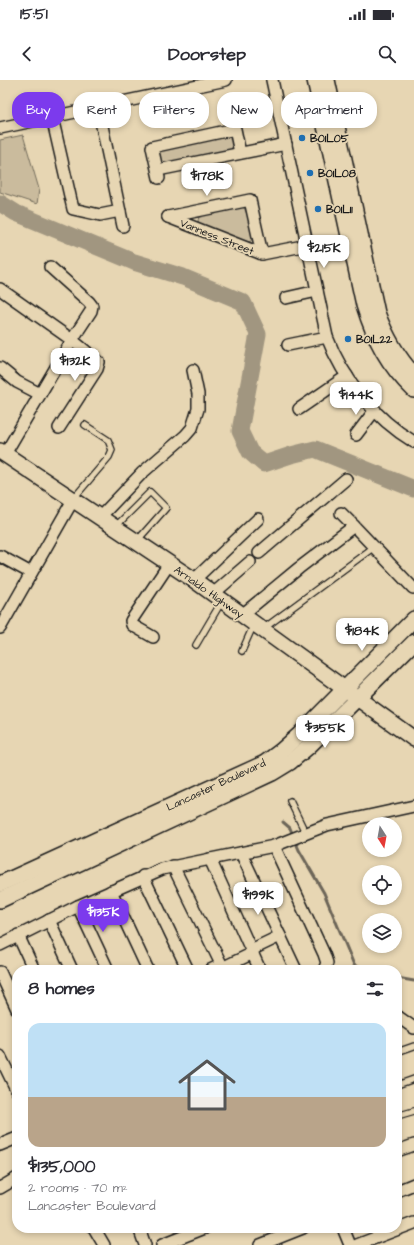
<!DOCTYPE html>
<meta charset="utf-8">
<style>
:root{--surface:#fff;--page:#f7f7f7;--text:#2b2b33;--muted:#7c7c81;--accent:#7c3aed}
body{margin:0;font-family:"Architects Daughter",sans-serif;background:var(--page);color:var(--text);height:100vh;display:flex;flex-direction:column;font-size:15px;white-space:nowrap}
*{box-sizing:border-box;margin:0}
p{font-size:13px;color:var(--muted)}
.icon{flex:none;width:22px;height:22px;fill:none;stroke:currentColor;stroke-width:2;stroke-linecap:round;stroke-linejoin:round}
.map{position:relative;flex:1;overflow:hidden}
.panel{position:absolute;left:12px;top:885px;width:390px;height:268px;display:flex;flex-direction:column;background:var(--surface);border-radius:16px;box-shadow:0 2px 6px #0003}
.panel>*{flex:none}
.hud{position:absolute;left:12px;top:12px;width:390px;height:36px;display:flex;gap:8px}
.needle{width:26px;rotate:169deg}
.buttons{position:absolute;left:362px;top:737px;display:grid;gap:8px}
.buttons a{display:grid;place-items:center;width:40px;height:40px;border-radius:50%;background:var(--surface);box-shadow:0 2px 6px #0003;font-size:20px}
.price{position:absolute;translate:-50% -34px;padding:0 9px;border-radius:8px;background:#fff;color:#222;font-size:13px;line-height:26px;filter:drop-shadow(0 1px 2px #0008)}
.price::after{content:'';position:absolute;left:50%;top:24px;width:12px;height:9px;margin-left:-6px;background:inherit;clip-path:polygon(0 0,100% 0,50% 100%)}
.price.active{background:var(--accent);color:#fff}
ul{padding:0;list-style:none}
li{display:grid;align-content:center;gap:8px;height:212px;padding:0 16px}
li span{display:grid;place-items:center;height:124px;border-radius:12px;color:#555}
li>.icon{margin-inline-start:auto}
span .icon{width:72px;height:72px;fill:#fffc;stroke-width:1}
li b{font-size:17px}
h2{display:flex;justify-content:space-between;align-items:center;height:48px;padding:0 16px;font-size:17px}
.tag{padding:0 14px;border-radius:16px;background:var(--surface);box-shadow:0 2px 6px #0003;font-size:14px;line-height:36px}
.tag.active{background:var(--accent);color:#fff}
.status{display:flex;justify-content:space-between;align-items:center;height:28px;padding:0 20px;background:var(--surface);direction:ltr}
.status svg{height:11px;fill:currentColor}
header{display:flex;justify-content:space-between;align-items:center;height:52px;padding:0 16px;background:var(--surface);font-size:18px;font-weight:700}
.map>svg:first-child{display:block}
</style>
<div class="status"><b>15:51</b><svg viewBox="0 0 49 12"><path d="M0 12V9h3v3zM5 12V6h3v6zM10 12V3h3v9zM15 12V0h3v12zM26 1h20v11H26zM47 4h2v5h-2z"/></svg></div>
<header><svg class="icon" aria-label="back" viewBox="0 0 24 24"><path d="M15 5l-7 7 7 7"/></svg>Doorstep<svg class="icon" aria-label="search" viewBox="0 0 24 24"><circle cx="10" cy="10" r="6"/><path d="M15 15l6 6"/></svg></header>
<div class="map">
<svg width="414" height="1165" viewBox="0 0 414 1165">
<rect width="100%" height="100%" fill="#e7d6b3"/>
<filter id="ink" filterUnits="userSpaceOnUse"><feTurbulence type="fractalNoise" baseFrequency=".025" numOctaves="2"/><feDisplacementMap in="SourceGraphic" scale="8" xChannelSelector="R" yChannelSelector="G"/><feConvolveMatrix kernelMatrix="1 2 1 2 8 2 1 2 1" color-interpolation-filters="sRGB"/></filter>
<g filter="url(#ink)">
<g fill="#cabb9d" stroke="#736c5c">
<polygon points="23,55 39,109 37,124 0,112 0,60"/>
<polygon points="228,56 233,59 234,65 231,70 164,85 161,84 157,74 159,71"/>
<path d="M243,127C248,132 254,154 251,161L247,163L200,144L198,141L199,136Z"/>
</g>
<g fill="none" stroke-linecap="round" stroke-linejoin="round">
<g stroke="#6c6558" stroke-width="3">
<polyline points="283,742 290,748 299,770 324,813 354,885 365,890"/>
<polyline points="397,898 414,901"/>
</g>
<polyline stroke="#a19680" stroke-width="17" points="0,123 16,133 134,182 183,197 243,222 258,254 240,351 250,372 264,384 291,375 315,369 414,409"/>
<g stroke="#1c1c1c" stroke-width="8">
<g id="lane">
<polyline points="73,419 109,377 112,370 108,360 85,345"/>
<polyline points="115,447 150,412 166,428 136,462"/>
<polyline points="263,549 374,467"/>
<polyline points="196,565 222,521"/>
<polyline points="242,571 254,544"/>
<polyline points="290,721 306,754"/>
<polyline points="397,972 414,966"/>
<polyline points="397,1005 414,999"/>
<polyline points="397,1036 414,1031"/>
</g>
</g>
<g stroke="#1c1c1c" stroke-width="14">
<g id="street">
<path d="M272,0L327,257C343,299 375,339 414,362"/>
<polyline points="98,27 123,146"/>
<polyline points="52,37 73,129 100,135 120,131"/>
<polyline points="0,48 226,0"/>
<polyline points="158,90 286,64"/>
<polyline points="159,98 152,67 235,49 240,73"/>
<polyline points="168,137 262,174 308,165"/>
<polyline points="168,137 250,120 262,174"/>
<polyline points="0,209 72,260 99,282 97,289 59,348"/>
<polyline points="286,218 317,211"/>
<polyline points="288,265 327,257"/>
<polyline points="0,288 17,302 40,314"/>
<polyline points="299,329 347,296"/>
<polyline points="356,355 375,330"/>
<polyline points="5,374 72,260 91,231 92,226 89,222 50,187"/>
<polyline points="341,433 354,446"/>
<polyline points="100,437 142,393 185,356 192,348 198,329 198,314 193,290"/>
<polyline points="259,473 346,399"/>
<polyline points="0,476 31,493"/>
<polyline points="194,500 258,439"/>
<polyline points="213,514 250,482"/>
<polyline points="242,535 299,488 354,446 413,508"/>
<polyline points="0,548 73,420"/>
<polyline points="153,557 132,545 131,541 169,484"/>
<polyline points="274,766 324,874 327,883 324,890"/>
<polyline points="241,773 296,890"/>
<polyline points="210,779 260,890"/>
<polyline points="173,786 224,890"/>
<polyline points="143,796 188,890"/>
<polyline points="111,811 148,890"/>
<polyline points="78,826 108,890"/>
<polyline points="49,840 72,890"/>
<polyline points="18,855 34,890"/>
<polyline points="0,865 78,826 162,789 274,766 327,745 414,726"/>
<polyline points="251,870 280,856"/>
<polyline points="222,888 253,873"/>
<polyline points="210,890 221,885"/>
<polyline points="0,892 17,929"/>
<polyline points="397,936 414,948"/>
<polyline points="0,976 17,1011"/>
<polyline points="0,1065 17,1058"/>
<polyline points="397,1071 414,1065"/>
<polyline points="0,1108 17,1098"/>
<polyline points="397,1111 414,1104"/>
<polyline points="94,1148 104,1165"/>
<polyline points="139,1148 145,1165"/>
<polyline points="343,1148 350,1165"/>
<polyline points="162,1165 205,1148"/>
<polyline points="260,1165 303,1148"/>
<polyline points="357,1165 414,1143"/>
</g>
</g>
<g stroke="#1c1c1c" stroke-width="18">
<g id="secondary">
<path d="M315,0L364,225C375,260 388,285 414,310"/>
<path d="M327,0L377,233C386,257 397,277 414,295"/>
<polyline points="0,371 194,500 414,659"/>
<polyline points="0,804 265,683 281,671 299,655 414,539"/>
<polyline points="0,820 272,693 290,682 309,666 414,562"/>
</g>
</g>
<use href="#lane" stroke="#e7d6b3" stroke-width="5.5"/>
<use href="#street" stroke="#e7d6b3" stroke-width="11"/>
<use href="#secondary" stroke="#e7d6b3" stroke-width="15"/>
</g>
</g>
<g fill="#1f6fb2" stroke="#e7d6b3" stroke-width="1.5">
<circle cx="302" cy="58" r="4"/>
<circle cx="310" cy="93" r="4"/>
<circle cx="318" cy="129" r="4"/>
<circle cx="348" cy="259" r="4"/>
</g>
<g text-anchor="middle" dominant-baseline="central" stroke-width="3.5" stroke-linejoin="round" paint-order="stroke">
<g font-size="11" font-weight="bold" fill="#1c1c1c" stroke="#e7d6b3" text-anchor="start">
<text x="310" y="58">B01L05</text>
<text x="318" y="93">B01L08</text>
<text x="326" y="129">B01L11</text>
<text x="356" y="259">B01L22</text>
</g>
<g font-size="11" fill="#1c1c1c" stroke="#e7d6b3">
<text transform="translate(217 157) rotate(22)">Vanness Street</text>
<text transform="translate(209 512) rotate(35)">Arnaldo Highway</text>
<text transform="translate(216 705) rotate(-25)">Lancaster Boulevard</text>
</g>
</g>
</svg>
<div class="buttons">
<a><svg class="needle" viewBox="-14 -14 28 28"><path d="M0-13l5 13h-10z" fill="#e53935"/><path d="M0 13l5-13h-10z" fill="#7c7c81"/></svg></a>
<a><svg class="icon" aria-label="locate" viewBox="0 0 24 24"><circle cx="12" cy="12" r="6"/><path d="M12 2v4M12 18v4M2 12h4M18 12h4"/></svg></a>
<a><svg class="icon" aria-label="layers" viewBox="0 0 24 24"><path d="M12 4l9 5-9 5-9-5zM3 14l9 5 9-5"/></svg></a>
</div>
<b class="price" style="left:207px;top:117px">$178K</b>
<b class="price" style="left:324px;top:189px">$215K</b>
<b class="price" style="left:75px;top:302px">$132K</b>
<b class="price" style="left:356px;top:336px">$144K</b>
<b class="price" style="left:362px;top:572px">$184K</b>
<b class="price" style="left:325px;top:669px">$355K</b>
<b class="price" style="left:258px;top:836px">$199K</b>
<b class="price active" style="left:103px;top:853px">$135K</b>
<div class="hud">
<a class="tag active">Buy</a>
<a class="tag">Rent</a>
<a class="tag">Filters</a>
<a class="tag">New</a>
<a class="tag">Apartment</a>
</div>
<section class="panel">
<h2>8 homes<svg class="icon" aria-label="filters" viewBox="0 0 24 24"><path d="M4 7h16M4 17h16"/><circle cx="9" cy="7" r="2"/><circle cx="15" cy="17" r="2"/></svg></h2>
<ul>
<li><span style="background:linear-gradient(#bfe0f5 60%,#b9a48a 0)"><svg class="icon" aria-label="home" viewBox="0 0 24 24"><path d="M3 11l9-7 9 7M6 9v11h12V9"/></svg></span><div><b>$135,000</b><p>2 rooms · 70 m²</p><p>Lancaster Boulevard</p></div></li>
</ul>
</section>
</div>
